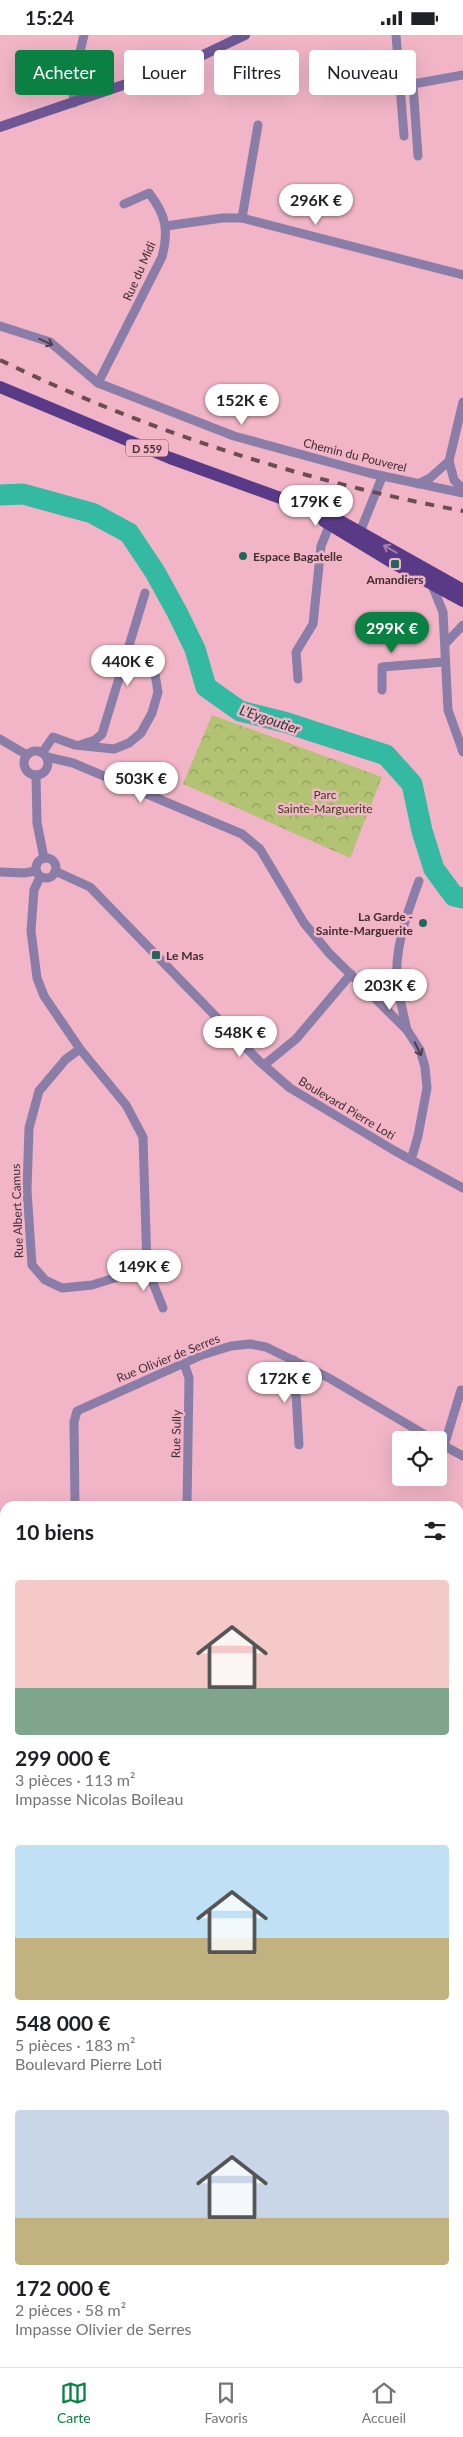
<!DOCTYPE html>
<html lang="fr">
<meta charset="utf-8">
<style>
:root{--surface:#fff;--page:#f2f2f2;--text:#202124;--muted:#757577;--line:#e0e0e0;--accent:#0b8043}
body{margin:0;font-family:Lato,sans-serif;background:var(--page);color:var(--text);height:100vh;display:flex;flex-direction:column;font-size:19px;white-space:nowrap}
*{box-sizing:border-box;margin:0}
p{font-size:16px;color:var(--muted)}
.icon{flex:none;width:28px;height:28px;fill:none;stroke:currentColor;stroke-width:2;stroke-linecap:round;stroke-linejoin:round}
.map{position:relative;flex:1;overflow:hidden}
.side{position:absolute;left:0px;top:1466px;width:464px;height:866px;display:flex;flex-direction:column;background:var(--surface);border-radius:15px 15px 0 0;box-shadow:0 5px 20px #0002}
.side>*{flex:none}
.hud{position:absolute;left:15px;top:15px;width:434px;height:45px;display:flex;gap:10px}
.buttons{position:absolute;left:392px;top:1396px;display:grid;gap:10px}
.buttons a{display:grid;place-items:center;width:55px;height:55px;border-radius:5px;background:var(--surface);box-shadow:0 5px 20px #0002;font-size:25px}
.price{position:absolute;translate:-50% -42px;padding:0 11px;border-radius:18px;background:#fff;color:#222;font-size:16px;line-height:32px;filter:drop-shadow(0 1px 2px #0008)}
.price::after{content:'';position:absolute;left:50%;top:30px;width:15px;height:11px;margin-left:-8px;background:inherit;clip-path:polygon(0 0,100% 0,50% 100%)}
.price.on{background:var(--accent);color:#fff}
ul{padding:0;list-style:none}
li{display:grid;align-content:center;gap:10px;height:265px;padding:0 15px}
li span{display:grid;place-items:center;height:155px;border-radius:5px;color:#555}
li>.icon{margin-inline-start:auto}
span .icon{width:90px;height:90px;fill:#fffc;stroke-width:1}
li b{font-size:21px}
h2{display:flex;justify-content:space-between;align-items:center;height:60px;padding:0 15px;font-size:21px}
.pill{padding:0 18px;border-radius:5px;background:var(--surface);box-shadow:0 5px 20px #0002;font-size:18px;line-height:45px}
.pill.on{background:var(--accent);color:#fff}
.status{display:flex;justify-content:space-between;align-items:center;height:35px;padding:0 25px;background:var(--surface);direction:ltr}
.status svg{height:14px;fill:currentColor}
.tabs{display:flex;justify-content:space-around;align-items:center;height:70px;border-top:1px solid var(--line);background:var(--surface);font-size:14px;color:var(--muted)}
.tabs a{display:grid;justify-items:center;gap:2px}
.tabs .on{color:var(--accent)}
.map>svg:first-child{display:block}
</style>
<div class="status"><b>15:24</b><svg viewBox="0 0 49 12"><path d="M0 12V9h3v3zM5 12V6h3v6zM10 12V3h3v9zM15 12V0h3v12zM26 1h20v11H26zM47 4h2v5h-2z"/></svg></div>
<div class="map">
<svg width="463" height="2332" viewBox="0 0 463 2332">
<defs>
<pattern id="park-crowns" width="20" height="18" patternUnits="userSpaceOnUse" patternTransform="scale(1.25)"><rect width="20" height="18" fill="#b2c473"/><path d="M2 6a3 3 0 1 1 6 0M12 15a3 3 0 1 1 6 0" fill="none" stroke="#929f5f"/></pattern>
<pattern id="water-waves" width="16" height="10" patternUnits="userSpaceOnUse" patternTransform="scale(1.25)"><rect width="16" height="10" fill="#34b9a3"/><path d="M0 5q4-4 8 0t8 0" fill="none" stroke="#2e9785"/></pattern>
</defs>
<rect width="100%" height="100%" fill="#f1b5c7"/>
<polygon fill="url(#park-crowns)" points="212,680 382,742 350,823 183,749"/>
<polygon fill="url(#water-waves)" points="5,2008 5,2328 459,2328 459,2261 463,2256 463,2332 0,2332 0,2011"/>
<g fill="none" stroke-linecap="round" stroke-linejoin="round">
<polyline stroke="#34b9a3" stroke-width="21" points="0,460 23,459 92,478 129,498 155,537 177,577 195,614 206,652 240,676 284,687 386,720 412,749 422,796 434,834 454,861 463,863"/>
<g stroke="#8a7da7" stroke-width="9">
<polyline points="396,0 404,101"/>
<polyline points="74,68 72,50 84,0"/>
<polyline points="418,121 413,49 463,40"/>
<polyline points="242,183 258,90"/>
<polyline points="166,191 222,183 242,183 463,240"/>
<polyline points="0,291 50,307 98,348 234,401 369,438 463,458"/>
<path d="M98,348L162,222C169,195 166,180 149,158L124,169"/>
<polyline points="463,367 449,426 454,445 463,454"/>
<polyline points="418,449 430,443 449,426"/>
<polyline points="358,502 382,442"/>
<polyline points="432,550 443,577 448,675 463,717"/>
<polyline points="446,608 463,590"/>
<polyline points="298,644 296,617 313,589 321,511 332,484"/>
<polyline points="382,655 382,632 444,627"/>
<polyline points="0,704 27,720"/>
<polyline points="83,709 95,705 102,699 145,558"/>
<circle cx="36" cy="728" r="12"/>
<polyline points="42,718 53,702 75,710 114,714 129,708 141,698 152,678 158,657 153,627"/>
<polyline points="47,722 73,728 242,799 260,814 304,888 329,918 407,995 420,1015 425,1032 427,1053 418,1101 411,1125"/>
<polyline points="36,740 37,788 44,823"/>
<circle cx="46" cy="833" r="10"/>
<polyline points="55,836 90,852 259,1026 290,1053 395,1116 463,1153"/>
<polyline points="0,837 24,838 36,836"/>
<polyline points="40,842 34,855 31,896 37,943 44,961 80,1014 126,1070 143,1102 147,1233 92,1250 62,1253 45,1245 32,1230 27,1155 29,1093 39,1056 66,1024 80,1014"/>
<polyline points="397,951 407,995"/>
<path d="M371,960L397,951C394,914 406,881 419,846"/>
<polyline points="264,1030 296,1004 351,939"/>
<polyline points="147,1233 163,1273"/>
<polyline points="294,1325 299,1410"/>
<polyline points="184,1328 189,1343 187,1471"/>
<polyline points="439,1408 463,1421"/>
<polyline points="444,1411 461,1355"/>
<polyline points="75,1471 74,1387 77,1376 202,1320 231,1311 250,1309 266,1312 329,1343 434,1405"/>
<polyline points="0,1586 5,1585"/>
<polyline points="0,1776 5,1779"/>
<polyline points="459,1914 463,1917"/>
<polyline points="459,2166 463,2167"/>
</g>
<g stroke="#6d5795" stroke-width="10">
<polyline points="0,92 182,30 245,0"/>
<polyline points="0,1696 5,1696"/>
<polyline points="459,1707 463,1708"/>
</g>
<g stroke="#593a87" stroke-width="12">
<polyline points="0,352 170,423 333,482 463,555"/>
<polyline points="324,486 395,529 463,566"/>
</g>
<path stroke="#6b4b55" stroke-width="4" stroke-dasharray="9 9" stroke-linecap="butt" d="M0,325C146,396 303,446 463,476"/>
</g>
<defs><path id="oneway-shaft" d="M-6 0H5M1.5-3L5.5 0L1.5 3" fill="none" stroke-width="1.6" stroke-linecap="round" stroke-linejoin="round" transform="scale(1.25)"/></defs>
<g stroke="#513c4a">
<use href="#oneway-shaft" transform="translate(46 307) rotate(24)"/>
<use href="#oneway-shaft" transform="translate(418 1014) rotate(64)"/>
</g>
<use stroke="#ad7eaa" href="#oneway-shaft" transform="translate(390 514) rotate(-150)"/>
<g fill="#21675b" stroke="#f1b5c7" stroke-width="2">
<circle cx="243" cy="521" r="5"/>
<rect x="390" y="524" width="10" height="10" rx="2.5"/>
<circle cx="423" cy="888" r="5"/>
<rect x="151" y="915" width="10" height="10" rx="2.5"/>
</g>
<g text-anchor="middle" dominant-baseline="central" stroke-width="5" stroke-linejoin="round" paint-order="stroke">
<rect fill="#f1b5c7" stroke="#77555f" stroke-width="1" x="126" y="404.5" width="42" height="17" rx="4"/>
<g font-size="11" font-weight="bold" fill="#432c33">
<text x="147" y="413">D 559</text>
</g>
<g font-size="12" fill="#432c33" stroke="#f1b5c7">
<text transform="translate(139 236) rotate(-66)">Rue du Midi</text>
<text transform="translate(355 420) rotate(14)">Chemin du Pouverel</text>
<text transform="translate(347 1073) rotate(31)">Boulevard Pierre Loti</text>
<text transform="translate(17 1176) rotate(-92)">Rue Albert Camus</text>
<text transform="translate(168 1323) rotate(-22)">Rue Olivier de Serres</text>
<text transform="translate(176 1399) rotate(-89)">Rue Sully</text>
</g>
<g font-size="12" font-weight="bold" fill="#432c33" stroke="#f1b5c7" text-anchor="start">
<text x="253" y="521">Espace Bagatelle</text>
<text x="395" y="544" text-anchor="middle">Amandiers</text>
<text x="413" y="881" text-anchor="end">La Garde -<tspan x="413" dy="14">Sainte-Marguerite</tspan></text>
<text x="166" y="920">Le Mas</text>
</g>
<g font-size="12" fill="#394212" stroke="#f1b5c7">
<text x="325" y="759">Parc<tspan x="325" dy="14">Sainte-Marguerite</tspan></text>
</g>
<g font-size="14" font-style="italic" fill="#1e3934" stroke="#f1b5c7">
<text transform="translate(270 684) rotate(19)">L'Eygoutier</text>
</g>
</g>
</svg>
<div class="buttons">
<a><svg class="icon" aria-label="locate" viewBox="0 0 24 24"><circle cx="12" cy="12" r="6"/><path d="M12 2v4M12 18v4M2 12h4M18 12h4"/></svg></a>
</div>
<b class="price" style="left:316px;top:191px">296K €</b>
<b class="price" style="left:242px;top:391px">152K €</b>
<b class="price" style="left:316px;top:492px">179K €</b>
<b class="price on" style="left:392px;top:619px">299K €</b>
<b class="price" style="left:128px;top:652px">440K €</b>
<b class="price" style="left:141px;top:769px">503K €</b>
<b class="price" style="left:390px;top:976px">203K €</b>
<b class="price" style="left:240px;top:1023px">548K €</b>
<b class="price" style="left:144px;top:1257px">149K €</b>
<b class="price" style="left:285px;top:1369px">172K €</b>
<div class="hud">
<a class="pill on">Acheter</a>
<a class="pill">Louer</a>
<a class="pill">Filtres</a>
<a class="pill">Nouveau</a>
</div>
<section class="side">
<h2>10 biens<svg class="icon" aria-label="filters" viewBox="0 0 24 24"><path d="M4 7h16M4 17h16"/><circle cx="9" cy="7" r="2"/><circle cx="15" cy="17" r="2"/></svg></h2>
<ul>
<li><span style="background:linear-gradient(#f6c9c9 70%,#7fa58c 0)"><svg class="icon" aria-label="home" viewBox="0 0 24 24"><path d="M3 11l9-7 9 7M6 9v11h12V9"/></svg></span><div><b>299 000 €</b><p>3 pièces · 113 m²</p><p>Impasse Nicolas Boileau</p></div></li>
<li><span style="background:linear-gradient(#bfe0f5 60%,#c2b280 0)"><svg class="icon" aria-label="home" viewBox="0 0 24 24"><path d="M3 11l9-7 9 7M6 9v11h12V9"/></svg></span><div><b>548 000 €</b><p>5 pièces · 183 m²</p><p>Boulevard Pierre Loti</p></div></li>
<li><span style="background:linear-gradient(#c9d6e8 70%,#c2b280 0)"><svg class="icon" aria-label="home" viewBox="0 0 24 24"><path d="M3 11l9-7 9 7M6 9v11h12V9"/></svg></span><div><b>172 000 €</b><p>2 pièces · 58 m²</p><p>Impasse Olivier de Serres</p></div></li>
</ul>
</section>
</div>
<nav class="tabs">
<a class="on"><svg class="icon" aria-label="map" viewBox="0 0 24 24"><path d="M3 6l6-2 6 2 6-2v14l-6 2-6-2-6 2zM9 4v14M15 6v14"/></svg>Carte</a>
<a><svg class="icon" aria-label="saved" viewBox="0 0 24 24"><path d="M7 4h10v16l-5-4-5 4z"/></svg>Favoris</a>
<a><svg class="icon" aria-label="home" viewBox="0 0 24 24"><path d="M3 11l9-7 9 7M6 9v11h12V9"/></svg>Accueil</a>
</nav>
